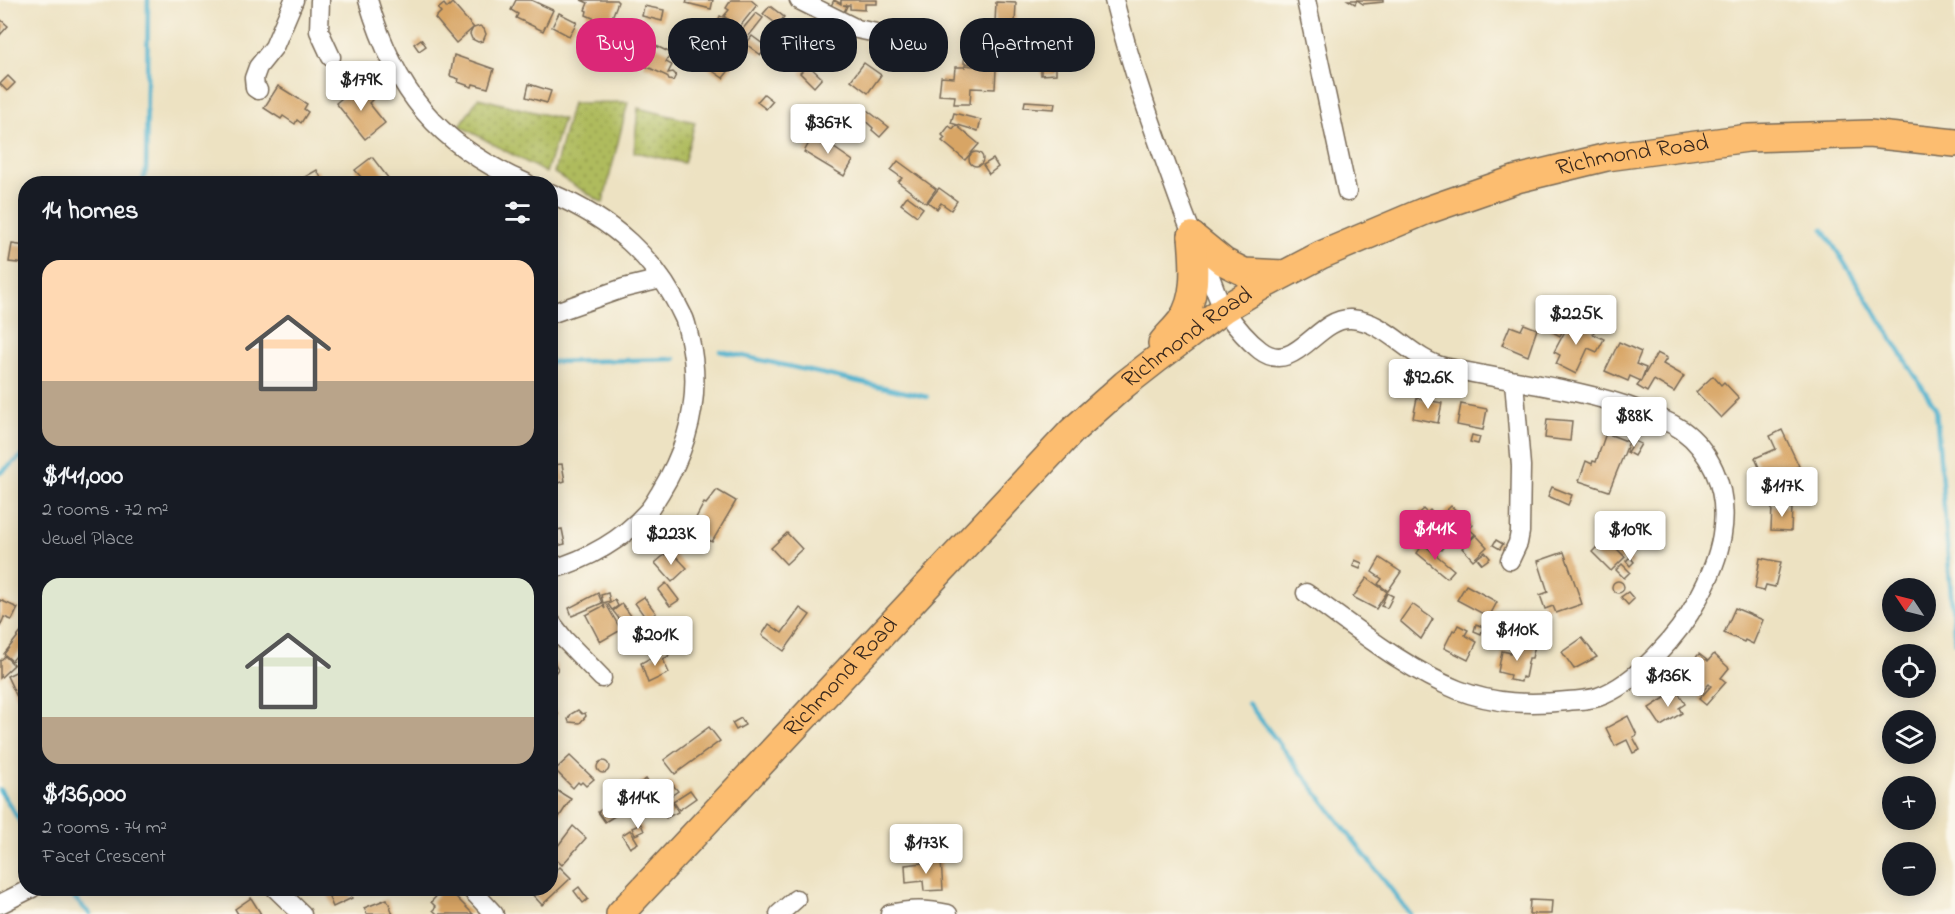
<!DOCTYPE html>
<meta charset="utf-8">
<style>
:root{--surface:#171b24;--page:#20242c;--text:#f1f3f6;--muted:#9ea1a6;--accent:#db2777}
body{margin:0;font-family:"Indie Flower",sans-serif;background:var(--page);color:var(--text);height:100vh;display:flex;flex-direction:column;font-size:22px;white-space:nowrap}
*{box-sizing:border-box;margin:0}
p{font-size:20px;color:var(--muted)}
.icon{flex:none;width:33px;height:33px;fill:none;stroke:currentColor;stroke-width:2;stroke-linecap:round;stroke-linejoin:round}
.map{position:relative;flex:1;overflow:hidden}
.drawer{position:absolute;left:18px;top:176px;width:540px;height:720px;display:flex;flex-direction:column;background:var(--surface);border-radius:24px;box-shadow:0 3px 15px #0003}
.drawer>*{flex:none}
.hud{position:absolute;left:576px;top:18px;width:570px;height:54px;display:flex;gap:12px}
.needle{width:39px;rotate:305deg}
.controls{position:absolute;left:1882px;top:578px;display:grid;gap:12px}
.controls a{display:grid;place-items:center;width:54px;height:54px;border-radius:50%;background:var(--surface);box-shadow:0 3px 15px #0003;font-size:30px}
.price{position:absolute;translate:-50% -51px;padding:0 14px;border-radius:6px;background:#fff;color:#222;font-size:20px;line-height:39px;filter:drop-shadow(0 2px 3px #0008)}
.price::after{content:'';position:absolute;left:50%;top:36px;width:18px;height:14px;margin-left:-9px;background:inherit;clip-path:polygon(0 0,100% 0,50% 100%)}
.price.on{background:var(--accent);color:#fff}
ul{padding:0;list-style:none}
li{display:grid;align-content:center;gap:12px;height:318px;padding:0 24px}
li span{display:grid;place-items:center;height:186px;border-radius:18px;color:#555}
li>.icon{margin-inline-start:auto}
span .icon{width:108px;height:108px;fill:#fffc;stroke-width:1}
li b{font-size:26px}
h2{display:flex;justify-content:space-between;align-items:center;height:72px;padding:0 24px;font-size:26px}
.tag{padding:0 21px;border-radius:24px;background:var(--surface);box-shadow:0 3px 15px #0003;font-size:21px;line-height:54px}
.tag.on{background:var(--accent);color:#fff}
.map>svg:first-child{display:block}
</style>
<div class="map">
<svg width="1955" height="914" viewBox="0 0 1955 914">
<defs>
<pattern id="grass-dots" width="8" height="8" patternUnits="userSpaceOnUse" patternTransform="scale(1.5)"><rect width="8" height="8" fill="#afbb5d"/><path d="M2 2h.1M6 6h.1" fill="none" stroke="#90984c" stroke-width="1.8" stroke-linecap="round"/></pattern>
</defs>
<rect width="100%" height="100%" fill="#fbf7ec"/>
<filter id="ink" filterUnits="userSpaceOnUse"><feTurbulence type="fractalNoise" baseFrequency=".0167" numOctaves="2"/><feDisplacementMap in="SourceGraphic" scale="12" xChannelSelector="R" yChannelSelector="G"/><feConvolveMatrix kernelMatrix="1 2 1 2 8 2 1 2 1" color-interpolation-filters="sRGB"/></filter>
<filter id="wash" filterUnits="userSpaceOnUse"><feTurbulence type="fractalNoise" baseFrequency=".008" numOctaves="4" result="noise"/><feDisplacementMap in="SourceGraphic" scale="24" xChannelSelector="R" yChannelSelector="G"/><feGaussianBlur stdDeviation="1.35" result="paint"/><feColorMatrix in="noise" values="0 0 0 0 0 0 0 0 0 0 0 0 0 0 0 0 0 1.4 0 .05"/><feComposite in="paint" operator="in"/></filter>
<g filter="url(#wash)">
<rect width="100%" height="100%" fill="#ede2c2"/>
<g fill="url(#grass-dots)" stroke="#75723e" stroke-width="1.5">
<polygon points="478,98 563,119 546,173 460,126"/>
<polygon points="628,102 603,203 554,173 572,103"/>
<polygon points="638,108 695,122 684,163 634,152"/>
</g>
<g fill="none" stroke-linecap="round" stroke-linejoin="round">
<g stroke="#4eb1cd" stroke-width="4.5">
<polyline points="142,183 146,170 148,0"/>
<polyline points="1823,229 1936,409 1955,643"/>
<polyline points="720,351 927,397"/>
<polyline points="550,362 675,359"/>
<polyline points="0,473 26,453"/>
<polyline points="1248,703 1410,914"/>
<polyline points="0,790 26,831"/>
<polyline points="67,891 90,914"/>
</g>
</g>
<g id="blocks">
<g fill="#d8a565">
<polygon points="516,0 531,0 553,10 543,31 516,18 518,14 511,10"/>
<polygon points="581,0 616,0 618,2 609,25 586,15 587,11 585,10 588,3"/>
<polygon points="687,0 713,0 711,9 686,3"/>
<polygon points="731,0 751,0 757,5 737,30 729,24 731,21 729,20 725,29 716,26 720,16 729,20 724,16 729,10 726,8"/>
<polygon points="834,0 841,4 841,0 877,0 877,4 865,4 865,10 850,9 850,5 843,5 847,6 844,12 831,6"/>
<polygon points="1348,0 1383,0 1383,2 1363,4 1357,0 1355,4"/>
<polygon points="996,2 1016,3 1015,24 995,23"/>
<polygon points="452,3 474,28 480,26 484,29 486,34 483,41 478,42 472,39 470,34 473,28 456,43 435,18 441,12 438,9 444,4 447,8"/>
<polygon points="644,6 664,10 662,21 642,16"/>
<polygon points="770,6 784,17 778,25 763,14"/>
<polygon points="559,13 577,22 569,36 552,27"/>
<polygon points="756,13 763,18 748,37 741,31"/>
<polygon points="0,19 8,26 0,35"/>
<rect x="986" y="25" width="9" height="8"/>
<polygon points="752,36 767,47 761,55 746,44"/>
<polygon points="421,39 426,46 419,51 414,44"/>
<polygon points="704,43 713,48 709,57 699,52"/>
<polygon points="652,44 671,53 666,62 672,65 668,73 673,72 676,75 673,81 669,80 667,76 643,65"/>
<polygon points="815,45 824,51 819,58 810,52"/>
<polygon points="965,46 976,47 974,64 964,63"/>
<polygon points="718,47 735,63 723,78 704,65"/>
<polygon points="454,55 494,69 488,88 473,84 472,87 458,82 459,79 450,76"/>
<polygon points="864,63 881,75 868,93 851,80"/>
<polygon points="808,65 822,78 814,87 800,73"/>
<polygon points="965,65 996,69 995,89 971,88 970,104 954,104 955,96 939,95 941,77 954,78 955,67 965,67"/>
<polygon points="1041,68 1056,68 1056,74 1041,75"/>
<polygon points="8,76 15,83 7,91 0,84"/>
<polygon points="359,84 372,100 369,103 385,123 365,139 336,103"/>
<polygon points="529,84 551,91 547,103 526,97"/>
<polygon points="278,86 307,104 304,109 308,112 301,123 297,120 295,124 283,116 281,119 264,108"/>
<polygon points="764,94 773,101 766,109 757,102"/>
<polygon points="1025,101 1055,103 1054,109 1024,107"/>
<polygon points="859,104 889,127 880,137 872,130 873,128 861,117 859,120 851,113"/>
<polygon points="954,113 981,120 978,131 951,123"/>
<polygon points="956,125 979,144 965,160 942,141 945,138 942,135 949,126 953,129"/>
<polygon points="815,132 828,140 827,143 853,161 844,176 804,152"/>
<circle cx="976" cy="159" r="7"/>
<polygon points="372,157 392,183 366,183 355,170"/>
<polygon points="993,159 998,167 989,174 983,165"/>
<polygon points="898,161 936,189 926,203 898,182 902,178 891,170"/>
<polygon points="317,170 323,182 328,179 330,183 306,183 303,178"/>
<polygon points="939,188 957,201 951,210 941,203 937,209 928,202"/>
<polygon points="907,196 923,208 917,216 901,204"/>
<polygon points="12,244 26,246 26,264 9,262"/>
<polygon points="1555,317 1566,323 1560,336 1549,330"/>
<polygon points="1602,319 1608,322 1605,328 1599,326"/>
<polygon points="1571,320 1594,332 1593,334 1604,339 1597,352 1588,348 1576,374 1556,364 1560,355 1554,352"/>
<polygon points="1524,324 1537,329 1528,356 1502,345 1510,326 1521,330"/>
<polygon points="1619,342 1641,352 1636,364 1646,368 1641,381 1657,353 1667,358 1663,364 1684,376 1674,392 1654,380 1647,392 1637,386 1641,381 1630,376 1628,381 1605,371"/>
<polygon points="1713,376 1721,385 1724,382 1739,398 1735,402 1736,403 1721,418 1696,392"/>
<polygon points="1417,398 1442,403 1438,423 1413,418"/>
<polygon points="1461,404 1487,409 1483,430 1457,425"/>
<polygon points="1547,419 1572,421 1570,441 1545,438"/>
<polygon points="1782,430 1799,466 1765,481 1755,458 1776,449 1770,436"/>
<polygon points="1606,433 1629,442 1609,491 1579,481 1586,461 1592,464 1593,461 1596,462"/>
<polygon points="1472,435 1480,437 1478,444 1470,442"/>
<polygon points="1634,441 1641,444 1634,456 1627,452"/>
<polygon points="562,464 565,481 556,484 552,465"/>
<polygon points="1552,487 1572,495 1568,505 1548,496"/>
<polygon points="717,490 736,501 712,542 690,529 704,503 706,504"/>
<polygon points="1451,506 1473,525 1469,529 1475,534 1464,546 1439,524 1445,517 1442,515"/>
<polygon points="1772,506 1792,507 1791,531 1771,530"/>
<polygon points="1423,509 1427,513 1430,510 1440,521 1423,535 1415,525 1411,529 1407,524"/>
<polygon points="550,526 553,531 562,529 565,544 553,547 550,542"/>
<polygon points="1432,529 1439,535 1436,538 1442,539 1445,545 1441,550 1434,549 1432,544 1436,538 1429,545 1423,539"/>
<polygon points="787,533 802,549 786,564 771,548"/>
<polygon points="1476,535 1487,547 1473,560 1462,548"/>
<polygon points="1606,538 1625,557 1611,571 1592,552"/>
<polygon points="1496,540 1503,544 1500,549 1493,545"/>
<polygon points="1423,544 1454,570 1447,578 1417,553"/>
<polygon points="670,550 687,568 672,582 655,563"/>
<polygon points="1485,552 1490,558 1482,564 1477,558"/>
<polygon points="1564,552 1582,604 1556,613 1553,606 1545,609 1540,595 1548,592 1538,561"/>
<polygon points="1630,557 1634,562 1630,566 1626,561"/>
<polygon points="1380,558 1401,572 1388,591 1378,584 1382,579 1372,572"/>
<polygon points="1760,558 1781,562 1775,587 1766,585 1764,591 1755,589"/>
<polygon points="1355,560 1362,563 1360,569 1353,566"/>
<polygon points="1622,564 1630,572 1624,578 1616,570"/>
<polygon points="1367,578 1387,592 1376,609 1353,597"/>
<circle cx="1618" cy="587" r="6"/>
<polygon points="666,583 679,600 670,606 658,590"/>
<polygon points="1466,585 1497,602 1489,617 1457,600"/>
<polygon points="1628,592 1634,599 1628,605 1621,597"/>
<polygon points="598,593 602,603 572,616 569,608"/>
<polygon points="608,593 610,601 603,603 601,595"/>
<polygon points="1387,593 1393,596 1387,608 1381,606"/>
<polygon points="644,597 656,613 647,620 635,603"/>
<polygon points="0,600 18,608 12,620 4,617 0,627"/>
<polygon points="615,600 618,606 612,610 608,604"/>
<polygon points="606,604 621,630 600,642 586,615 603,606 605,609 604,605"/>
<polygon points="622,604 636,622 627,629 613,611"/>
<polygon points="1412,604 1433,619 1421,639 1400,621"/>
<polygon points="800,608 810,615 784,651 762,635 769,624 782,633"/>
<polygon points="1735,608 1763,620 1753,644 1745,640 1744,642 1724,633"/>
<polygon points="1476,624 1483,627 1481,634 1474,631"/>
<polygon points="1458,625 1468,630 1465,635 1477,642 1468,660 1444,648 1453,630 1455,631"/>
<polygon points="26,626 26,644 12,661 4,654"/>
<polygon points="1582,638 1597,657 1574,669 1562,652"/>
<polygon points="1519,642 1535,645 1532,658 1529,658 1525,678 1522,677 1521,682 1509,680 1510,675 1498,672 1502,651 1516,654"/>
<polygon points="665,650 669,656 663,659 669,673 648,683 641,663"/>
<polygon points="1699,654 1708,661 1714,654 1729,668 1721,678 1726,682 1706,705 1699,699 1711,686 1709,684 1700,694 1688,684 1696,675 1687,667"/>
<polygon points="5,656 14,665 0,678 0,661"/>
<polygon points="554,662 558,669 555,673 550,674 550,663"/>
<polygon points="26,667 26,693 17,697 7,676"/>
<polygon points="1677,690 1685,704 1679,708 1682,713 1661,726 1649,708"/>
<polygon points="550,704 558,714 550,719"/>
<polygon points="578,710 582,714 585,713 586,716 580,723 569,722 568,719 571,714"/>
<polygon points="1628,716 1637,735 1633,737 1640,750 1633,753 1627,740 1615,746 1606,728"/>
<polygon points="741,718 745,725 736,730 732,723"/>
<polygon points="709,727 720,741 675,774 664,760"/>
<polygon points="570,756 594,779 586,786 582,782 580,784 578,782 573,788 555,770"/>
<circle cx="603" cy="767" r="6"/>
<polygon points="646,779 656,793 670,781 678,791 662,802 656,793 647,799 652,807 636,817 629,807 605,822 598,812"/>
<polygon points="553,788 571,799 552,828 550,827 550,794"/>
<polygon points="690,790 696,798 679,810 673,801"/>
<polygon points="673,803 678,812 666,818 661,810"/>
<polygon points="641,824 644,831 635,835 632,828"/>
<polygon points="573,826 586,838 562,865 551,855"/>
<polygon points="630,830 638,843 630,848 622,835"/>
<polygon points="941,861 943,890 924,891 923,881 906,883 905,865"/>
<polygon points="560,867 571,878 542,905 532,894 538,888 550,888 550,876"/>
<polygon points="579,887 588,899 583,903 574,891"/>
<polygon points="222,888 235,888 236,890 228,895"/>
<polygon points="325,888 337,888 338,890 348,888 352,898 333,907"/>
<polygon points="444,888 447,888 473,914 437,914 433,910 436,907 431,902"/>
<polygon points="251,898 261,914 238,914 235,909"/>
<polygon points="387,899 393,914 367,914 364,908"/>
<polygon points="1530,900 1552,901 1551,914 1529,914"/>
</g>
</g>
</g>
<g filter="url(#ink)">
<use href="#blocks" fill-opacity="0" stroke="#796a57" stroke-width="1.5"/>
<g fill="none" stroke-linecap="round" stroke-linejoin="round">
<g stroke="#796a57" stroke-width="21">
<g id="minor">
<polyline points="320,0 319,31 331,57"/>
<path d="M368,0C395,91 438,145 526,183"/>
<polyline points="799,0 857,29 901,38"/>
<path d="M1114,0C1131,68 1155,134 1179,200C1188,226 1199,251 1210,276C1214,287 1218,300 1225,311C1234,324 1247,340 1260,350C1295,377 1317,317 1351,319C1387,321 1410,359 1444,367C1509,382 1577,387 1641,411C1655,416 1669,421 1682,430C1696,440 1707,455 1714,470C1734,514 1720,559 1698,599C1680,634 1636,684 1598,697C1589,700 1578,700 1568,701C1530,705 1494,704 1458,690C1405,669 1353,626 1306,593"/>
<polyline points="1306,0 1347,192"/>
<polyline points="258,90 255,88 254,78 258,67 274,47 294,0"/>
<path d="M550,193C613,220 655,256 684,318C687,325 688,333 690,340C702,395 689,446 660,493C656,499 652,507 647,512C621,541 588,559 550,570"/>
<polyline points="550,314 624,288 661,279"/>
<polyline points="1510,560 1518,543 1520,532 1521,466 1514,381"/>
<polyline points="550,621 564,639 602,678"/>
<polyline points="275,888 302,914"/>
<polyline points="470,888 494,914"/>
<polyline points="0,904 32,888"/>
<polyline points="779,914 796,899"/>
<path d="M890,914C910,909 927,909 948,914"/>
</g>
</g>
<g stroke="#796a57" stroke-width="30">
<g id="highway">
<polyline points="1192,236 1224,262 1244,272 1284,274"/>
<path d="M1162,343C1168,335 1175,329 1181,321C1198,297 1194,263 1192,236"/>
<path id="s1" d="M620,914L1072,431L1125,384L1157,359L1224,309L1262,286L1321,255L1425,211L1517,179L1607,157L1748,138L1869,134L1955,143"/>
</g>
</g>
<use href="#minor" stroke="#fff" stroke-width="18"/>
<use href="#highway" stroke="#fcbd6f" stroke-width="27"/>
</g>
</g>
<g text-anchor="middle" dominant-baseline="central" stroke-width="6" stroke-linejoin="round" paint-order="stroke">
<g font-size="24" fill="#3b2a1e" stroke="#fbf7ec">
<text stroke="none"><textPath href="#s1" startOffset="1296">Richmond Road</textPath></text>
<text stroke="none"><textPath href="#s1" startOffset="810">Richmond Road</textPath></text>
<text stroke="none"><textPath href="#s1" startOffset="324">Richmond Road</textPath></text>
</g>
</g>
</svg>
<div class="controls">
<a><svg class="needle" viewBox="-14 -14 28 28"><path d="M0-13l5 13h-10z" fill="#e53935"/><path d="M0 13l5-13h-10z" fill="#9ea1a6"/></svg></a>
<a><svg class="icon" aria-label="locate" viewBox="0 0 24 24"><circle cx="12" cy="12" r="6"/><path d="M12 2v4M12 18v4M2 12h4M18 12h4"/></svg></a>
<a><svg class="icon" aria-label="layers" viewBox="0 0 24 24"><path d="M12 4l9 5-9 5-9-5zM3 14l9 5 9-5"/></svg></a>
<a>+</a>
<a>−</a>
</div>
<b class="price" style="left:361px;top:112px">$179K</b>
<b class="price" style="left:828px;top:155px">$367K</b>
<b class="price" style="left:1576px;top:346px">$225K</b>
<b class="price" style="left:1428px;top:410px">$92.6K</b>
<b class="price" style="left:1634px;top:448px">$88K</b>
<b class="price" style="left:1782px;top:518px">$117K</b>
<b class="price on" style="left:1435px;top:561px">$141K</b>
<b class="price" style="left:1630px;top:562px">$109K</b>
<b class="price" style="left:671px;top:566px">$223K</b>
<b class="price" style="left:1517px;top:662px">$110K</b>
<b class="price" style="left:655px;top:667px">$201K</b>
<b class="price" style="left:1668px;top:708px">$136K</b>
<b class="price" style="left:638px;top:830px">$114K</b>
<b class="price" style="left:926px;top:875px">$173K</b>
<div class="hud">
<a class="tag on">Buy</a>
<a class="tag">Rent</a>
<a class="tag">Filters</a>
<a class="tag">New</a>
<a class="tag">Apartment</a>
</div>
<section class="drawer">
<h2>14 homes<svg class="icon" aria-label="filters" viewBox="0 0 24 24"><path d="M4 7h16M4 17h16"/><circle cx="9" cy="7" r="2"/><circle cx="15" cy="17" r="2"/></svg></h2>
<ul>
<li><span style="background:linear-gradient(#ffd9b3 65%,#b9a48a 0)"><svg class="icon" aria-label="home" viewBox="0 0 24 24"><path d="M3 11l9-7 9 7M6 9v11h12V9"/></svg></span><div><b>$141,000</b><p>2 rooms · 72 m²</p><p>Jewel Place</p></div></li>
<li><span style="background:linear-gradient(#dfe7d0 75%,#b9a48a 0)"><svg class="icon" aria-label="home" viewBox="0 0 24 24"><path d="M3 11l9-7 9 7M6 9v11h12V9"/></svg></span><div><b>$136,000</b><p>2 rooms · 74 m²</p><p>Facet Crescent</p></div></li>
</ul>
</section>
</div>
